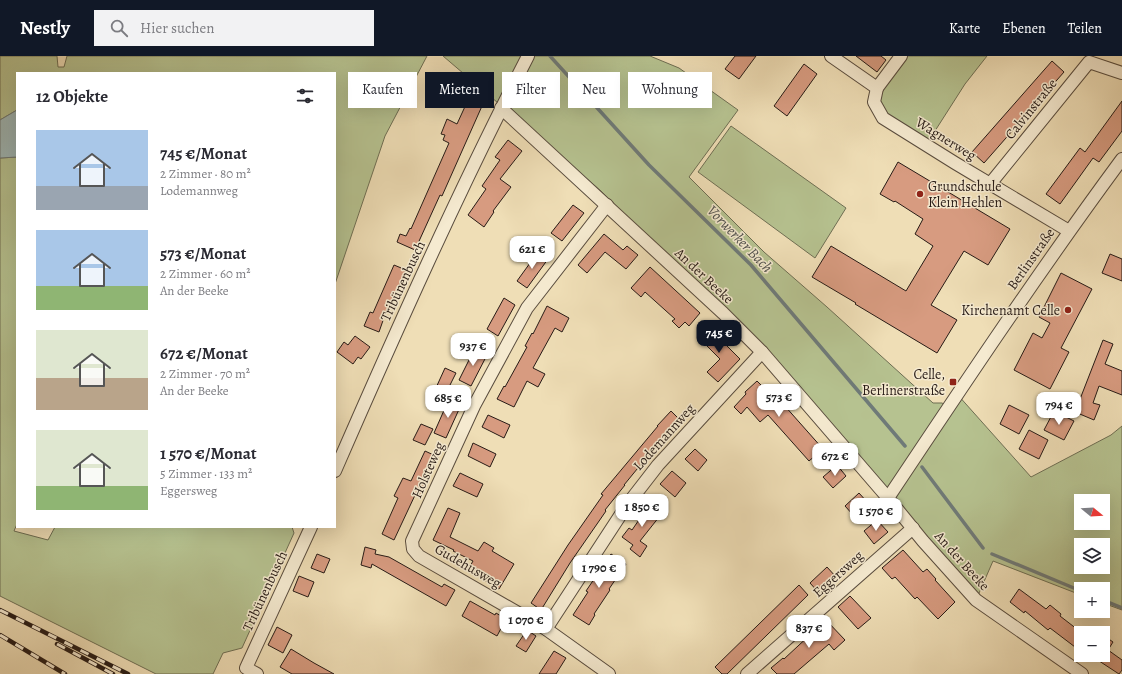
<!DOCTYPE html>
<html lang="de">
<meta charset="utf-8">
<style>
:root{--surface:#fff;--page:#f2f2f3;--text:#2b2b33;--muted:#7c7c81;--accent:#111827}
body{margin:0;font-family:Alegreya,serif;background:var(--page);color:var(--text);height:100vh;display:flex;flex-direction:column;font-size:15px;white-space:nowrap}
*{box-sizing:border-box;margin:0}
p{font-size:13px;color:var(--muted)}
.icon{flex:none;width:22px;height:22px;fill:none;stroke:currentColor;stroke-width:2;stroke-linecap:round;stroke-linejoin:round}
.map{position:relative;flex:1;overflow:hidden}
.sheet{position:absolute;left:16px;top:16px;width:320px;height:456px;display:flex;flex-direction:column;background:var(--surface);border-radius:0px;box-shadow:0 4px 16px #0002}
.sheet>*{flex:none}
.guide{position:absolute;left:348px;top:16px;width:380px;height:36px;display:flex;gap:8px}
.needle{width:26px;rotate:108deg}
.controls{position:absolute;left:1074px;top:438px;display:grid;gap:8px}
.controls a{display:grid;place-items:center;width:36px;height:36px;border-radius:0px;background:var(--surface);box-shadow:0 4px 16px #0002;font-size:20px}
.price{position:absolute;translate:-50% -34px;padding:0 9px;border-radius:8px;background:#fff;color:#222;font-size:13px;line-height:26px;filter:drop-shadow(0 1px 2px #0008)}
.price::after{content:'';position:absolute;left:50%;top:24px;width:12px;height:9px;margin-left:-6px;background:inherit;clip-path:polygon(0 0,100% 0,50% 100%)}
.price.active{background:var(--accent);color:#fff}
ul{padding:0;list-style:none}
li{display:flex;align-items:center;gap:12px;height:100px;padding:0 20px}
li span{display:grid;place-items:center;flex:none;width:112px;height:80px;border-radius:0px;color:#555}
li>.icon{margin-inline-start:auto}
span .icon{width:48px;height:48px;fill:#fffc;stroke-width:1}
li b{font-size:17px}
h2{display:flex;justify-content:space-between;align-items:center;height:48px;padding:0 20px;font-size:17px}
.tag{padding:0 14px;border-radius:0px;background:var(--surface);box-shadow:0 4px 16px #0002;font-size:14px;line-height:36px}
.tag.active{background:var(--accent);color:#fff}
header{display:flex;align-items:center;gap:24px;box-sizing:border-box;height:56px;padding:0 20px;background:var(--accent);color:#fff}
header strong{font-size:19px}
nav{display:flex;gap:22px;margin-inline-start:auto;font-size:14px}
.search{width:280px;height:36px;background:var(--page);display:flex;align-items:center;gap:10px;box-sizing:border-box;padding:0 14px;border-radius:0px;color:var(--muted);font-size:15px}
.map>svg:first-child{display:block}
</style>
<header>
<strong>Nestly</strong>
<div class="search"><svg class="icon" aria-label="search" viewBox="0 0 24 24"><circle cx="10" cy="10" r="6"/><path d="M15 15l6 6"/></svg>Hier suchen</div>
<nav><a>Karte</a><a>Ebenen</a><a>Teilen</a></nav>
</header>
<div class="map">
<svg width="1122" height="618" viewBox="0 0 1122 618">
<rect width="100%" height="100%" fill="#efdeb6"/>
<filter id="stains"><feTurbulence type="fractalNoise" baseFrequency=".005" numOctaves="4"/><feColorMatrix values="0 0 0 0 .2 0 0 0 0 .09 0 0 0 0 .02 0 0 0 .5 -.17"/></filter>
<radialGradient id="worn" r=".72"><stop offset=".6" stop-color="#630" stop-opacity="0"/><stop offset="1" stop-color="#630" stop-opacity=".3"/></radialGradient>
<g fill="#b6c290" stroke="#6e6e53" fill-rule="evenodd">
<polygon points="0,0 57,0 58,11 64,11 67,0 427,0 385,80 335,228 335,17 17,17 17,54 0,64"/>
<path d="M443,0H650L679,12L738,54L689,121L764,196L827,251L933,347H942L949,351L957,338L1031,421L1111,379L1122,370V554L1103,547V533H1081V539L993,505L976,544L709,245L601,135ZM1081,445H1103V467H1081ZM1081,489H1103V511H1081Z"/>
<polygon points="901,0 987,0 965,28 926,89 883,62 877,32"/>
<polygon points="731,70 846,152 815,202 698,116"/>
<polygon points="17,101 17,468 14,475 48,484 55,471 292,471 294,477 242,592 223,597 213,618 156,618 0,540 0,102"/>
</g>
<polygon fill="#9fb9b9" stroke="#6f7a78" points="17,54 17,101 0,102 0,64"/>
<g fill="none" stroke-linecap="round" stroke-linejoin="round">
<g stroke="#6f7a78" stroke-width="3.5">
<polyline points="550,0 649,109 751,209 905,390"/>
<polyline points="922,411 983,492"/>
<polyline points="992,498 1081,535"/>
<polyline points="1103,544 1122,552"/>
</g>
</g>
<g fill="#d79b80" stroke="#271b16">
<polygon points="735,0 756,0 739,23 725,13"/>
<polygon points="856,0 881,0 886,4 877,16"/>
<polygon points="1052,5 1064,16 984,107 972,96"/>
<polygon points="804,8 817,18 787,60 774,50"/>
<polygon points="468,44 482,50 442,140 440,139 415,194 397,186 400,178 406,180 410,172 411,173 449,87 443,84 445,79 441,78 447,63 457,68"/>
<polygon points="1122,45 1122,75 1099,106 1093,102 1060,148 1046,138 1080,92 1085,96"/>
<polygon points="508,84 522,95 500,123 511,131 493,155 494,156 484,171 468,159 486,133 482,130 500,104 495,101"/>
<polygon points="898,106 1010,173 988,209 964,195 931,249 957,264 937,297 855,248 856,247 812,221 831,190 906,235 933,190 915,178 923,163 895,145 894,146 880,138"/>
<polygon points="573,149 584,157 562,185 551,177"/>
<polygon points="604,178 623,194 627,190 638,199 626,213 605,196 587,217 578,209"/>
<polygon points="538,196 548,203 527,232 517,225"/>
<polygon points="1110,198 1122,203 1122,225 1102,217"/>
<polygon points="394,209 406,214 389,254 387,253 379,276 364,270 370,256 373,257"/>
<polygon points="650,211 700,257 689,270 685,266 679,272 672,265 675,263 645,236 641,241 631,232"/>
<polygon points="1061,217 1092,233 1061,292 1069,296 1050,333 1014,314 1033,277 1042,282 1050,267 1039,261"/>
<polygon points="504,242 515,249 498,280 487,273"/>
<polygon points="547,250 569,262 562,276 555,272 533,312 545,318 538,331 527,325 514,351 497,343 504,330 505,331 527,291 525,290 532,277 533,278"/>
<polygon points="713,270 723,280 720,283 740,303 718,326 707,316 720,303 700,283"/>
<polygon points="355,280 370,291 361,303 358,301 353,308 337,296 344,286 348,289"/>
<polygon points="1103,284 1113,288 1105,308 1122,315 1122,339 1099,330 1093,347 1100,349 1094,364 1075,356"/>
<polygon points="475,292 487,299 471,330 459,324"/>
<polygon points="445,312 456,317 445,339 435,334"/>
<polygon points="757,325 774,342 776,340 823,393 809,405 768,359 760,366 747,351 741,358 734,351 746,338 745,336"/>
<polygon points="449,343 461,349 446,382 434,377"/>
<polygon points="1009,349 1029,359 1019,378 1000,368"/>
<polygon points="671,355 680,364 641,407 642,407 624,429 625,429 605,454 606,455 570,507 541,554 531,547 568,489 603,439 601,438 658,370 657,370"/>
<polygon points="1054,355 1074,365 1064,384 1044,374"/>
<polygon points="488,359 510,369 504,382 482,371"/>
<polygon points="421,368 433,373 425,389 413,384"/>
<polygon points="1029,374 1048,384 1039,403 1019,393"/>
<polygon points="473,387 496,398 490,411 468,400"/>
<polygon points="695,393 707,404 698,415 685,403"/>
<polygon points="425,395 438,401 421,439 416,437 394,484 382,478 398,442 394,440 403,422 411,425"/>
<polygon points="837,409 846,420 833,432 823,421"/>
<polygon points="672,415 686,427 675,441 660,428"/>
<polygon points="460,417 483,428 477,441 453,430"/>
<polygon points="859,437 868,447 854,460 845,450"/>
<polygon points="649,445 663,456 640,485 647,490 640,501 630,493 633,489 622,481 629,472 632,474 643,458 640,456"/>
<polygon points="448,452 460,457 450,481 478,495 484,486 494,492 492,495 514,508 499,533 468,514 473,505 453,495 454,494 433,484"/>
<polygon points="877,464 888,476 874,488 864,475"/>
<polygon points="365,491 376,494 375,498 389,501 442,531 444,528 455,534 446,550 372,508 371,512 361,509"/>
<polygon points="903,494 923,516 927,513 936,523 935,524 955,546 938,563 917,541 915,543 895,521 892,523 882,512"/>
<polygon points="317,498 330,503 324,517 311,512"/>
<polygon points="611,498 626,508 609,533 610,534 594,558 595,559 589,569 573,559 588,536 586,535"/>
<polygon points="827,511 836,521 819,537 810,527"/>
<polygon points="299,520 314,526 308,541 293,535"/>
<polygon points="799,529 808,539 727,618 722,618 715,611"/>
<polygon points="1019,533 1046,553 1050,549 1061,558 1060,560 1082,577 1081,582 1075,591 1050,572 1048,574 1025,555 1024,557 1010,546"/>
<polygon points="850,540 871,562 858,573 838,551"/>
<polygon points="470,545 495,559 496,557 506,563 497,580 462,560"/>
<polygon points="826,564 845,584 834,594 829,588 794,618 777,618 771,612 783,602 784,603"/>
<polygon points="277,571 292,579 283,597 268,589"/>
<polygon points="527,574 536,580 526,596 516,590"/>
<polygon points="1103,579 1113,586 1108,594 1122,604 1122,614 1119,618 1090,599 1103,599"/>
<polygon points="291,593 314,607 334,618 292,618 280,611"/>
<polygon points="554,595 566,602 556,618 539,618"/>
</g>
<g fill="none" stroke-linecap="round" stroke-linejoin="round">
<g stroke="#594c3e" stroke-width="14">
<g id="minor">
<polyline points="831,0 877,32 874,46 883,62 955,107 1069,175"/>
<polyline points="877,32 901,0"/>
<polyline points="501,52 723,257 762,296 888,442 923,485 976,544 1082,618"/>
<polyline points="990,128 1089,6 1122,17"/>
<polyline points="607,149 527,252 474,350 412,485 413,493 419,500 546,573 609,618"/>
<path d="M335,415C396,275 458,136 528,0"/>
<path d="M888,442C964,328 1040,214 1122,103"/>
<polyline points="546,573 627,449 658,409 762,296"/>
<polyline points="257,618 246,612 311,471"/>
<polyline points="747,618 913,472"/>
</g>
</g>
<use href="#minor" stroke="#f5ead0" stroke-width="12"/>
<g stroke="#271b16" stroke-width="4.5">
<g id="rail">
<polyline points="0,554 128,618"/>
<polyline points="0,579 65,618"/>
<polyline points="57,588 113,618"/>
</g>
</g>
<use href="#rail" stroke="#f5ead0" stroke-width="3" stroke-dasharray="9" stroke-linecap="butt"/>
</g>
<g fill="#8f2418" stroke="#f5ead0" stroke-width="1.5">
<circle cx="920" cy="138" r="4"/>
<circle cx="1068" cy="254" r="4"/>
<rect x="949" y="322" width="8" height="8" rx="2"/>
</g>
<g text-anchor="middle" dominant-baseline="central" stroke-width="3" stroke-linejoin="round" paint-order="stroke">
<g font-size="14" fill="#271b16" stroke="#f5ead0">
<text transform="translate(1031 53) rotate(-51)">Calvinstraße</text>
<text transform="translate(946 83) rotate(32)">Wagnerweg</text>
<text transform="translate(1031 203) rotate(-55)">Berlinstraße</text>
<text transform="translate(704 220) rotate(43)">An der Beeke</text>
<text transform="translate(403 225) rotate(-65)">Tribünenbusch</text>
<text transform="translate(664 381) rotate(-48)">Lodemannweg</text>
<text transform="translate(428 414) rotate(-66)">Holsteweg</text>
<text transform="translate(962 505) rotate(48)">An der Beeke</text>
<text transform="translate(468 510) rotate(30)">Gudehusweg</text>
<text transform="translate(838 518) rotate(-42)">Eggersweg</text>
<text transform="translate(265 535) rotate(-65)">Tribünenbusch</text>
</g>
<g font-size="14" fill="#271b16" stroke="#f5ead0" text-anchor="end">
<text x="928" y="130" text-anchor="start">Grundschule<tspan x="928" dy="16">Klein Hehlen</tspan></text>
<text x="1060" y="254">Kirchenamt Celle</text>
<text x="945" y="318">Celle,<tspan x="945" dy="16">Berlinerstraße</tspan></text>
</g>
<g font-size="15" font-style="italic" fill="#51524f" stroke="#f5ead0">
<text transform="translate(740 183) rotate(46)">Vorwerker Bach</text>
</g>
</g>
<rect width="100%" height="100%" filter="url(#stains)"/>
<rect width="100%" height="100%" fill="url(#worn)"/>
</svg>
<div class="controls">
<a><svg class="needle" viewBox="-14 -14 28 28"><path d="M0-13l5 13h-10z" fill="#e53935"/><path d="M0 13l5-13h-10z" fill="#7c7c81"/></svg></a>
<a><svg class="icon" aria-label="layers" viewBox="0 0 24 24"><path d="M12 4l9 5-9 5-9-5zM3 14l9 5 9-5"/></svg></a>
<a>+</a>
<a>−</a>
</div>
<b class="price" style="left:532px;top:214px">621 €</b>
<b class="price active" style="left:719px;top:298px">745 €</b>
<b class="price" style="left:473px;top:311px">937 €</b>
<b class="price" style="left:779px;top:362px">573 €</b>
<b class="price" style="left:448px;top:363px">685 €</b>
<b class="price" style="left:1059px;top:370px">794 €</b>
<b class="price" style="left:835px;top:421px">672 €</b>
<b class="price" style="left:642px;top:472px">1 850 €</b>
<b class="price" style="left:876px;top:476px">1 570 €</b>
<b class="price" style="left:599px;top:533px">1 790 €</b>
<b class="price" style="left:526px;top:585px">1 070 €</b>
<b class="price" style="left:809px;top:593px">837 €</b>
<div class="guide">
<a class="tag">Kaufen</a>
<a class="tag active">Mieten</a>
<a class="tag">Filter</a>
<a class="tag">Neu</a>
<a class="tag">Wohnung</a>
</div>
<section class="sheet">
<h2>12 Objekte<svg class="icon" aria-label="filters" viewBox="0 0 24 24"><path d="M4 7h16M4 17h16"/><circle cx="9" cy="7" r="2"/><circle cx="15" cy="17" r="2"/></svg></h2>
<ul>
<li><span style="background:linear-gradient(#a9c7e8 70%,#9aa5b1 0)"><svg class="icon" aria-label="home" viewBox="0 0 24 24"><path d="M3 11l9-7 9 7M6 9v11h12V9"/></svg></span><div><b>745 €/Monat</b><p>2 Zimmer · 80 m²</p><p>Lodemannweg</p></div></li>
<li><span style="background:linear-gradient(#a9c7e8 70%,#8fb573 0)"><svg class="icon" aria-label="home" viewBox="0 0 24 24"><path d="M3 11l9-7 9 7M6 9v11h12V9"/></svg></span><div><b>573 €/Monat</b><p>2 Zimmer · 60 m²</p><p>An der Beeke</p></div></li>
<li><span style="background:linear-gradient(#dfe7d0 60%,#b9a48a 0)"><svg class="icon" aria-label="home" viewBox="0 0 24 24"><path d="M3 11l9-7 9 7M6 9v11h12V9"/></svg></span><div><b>672 €/Monat</b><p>2 Zimmer · 70 m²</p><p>An der Beeke</p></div></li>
<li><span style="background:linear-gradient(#dfe7d0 70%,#8fb573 0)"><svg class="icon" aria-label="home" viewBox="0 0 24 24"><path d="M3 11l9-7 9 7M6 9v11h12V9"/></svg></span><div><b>1 570 €/Monat</b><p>5 Zimmer · 133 m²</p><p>Eggersweg</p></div></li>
</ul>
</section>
</div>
